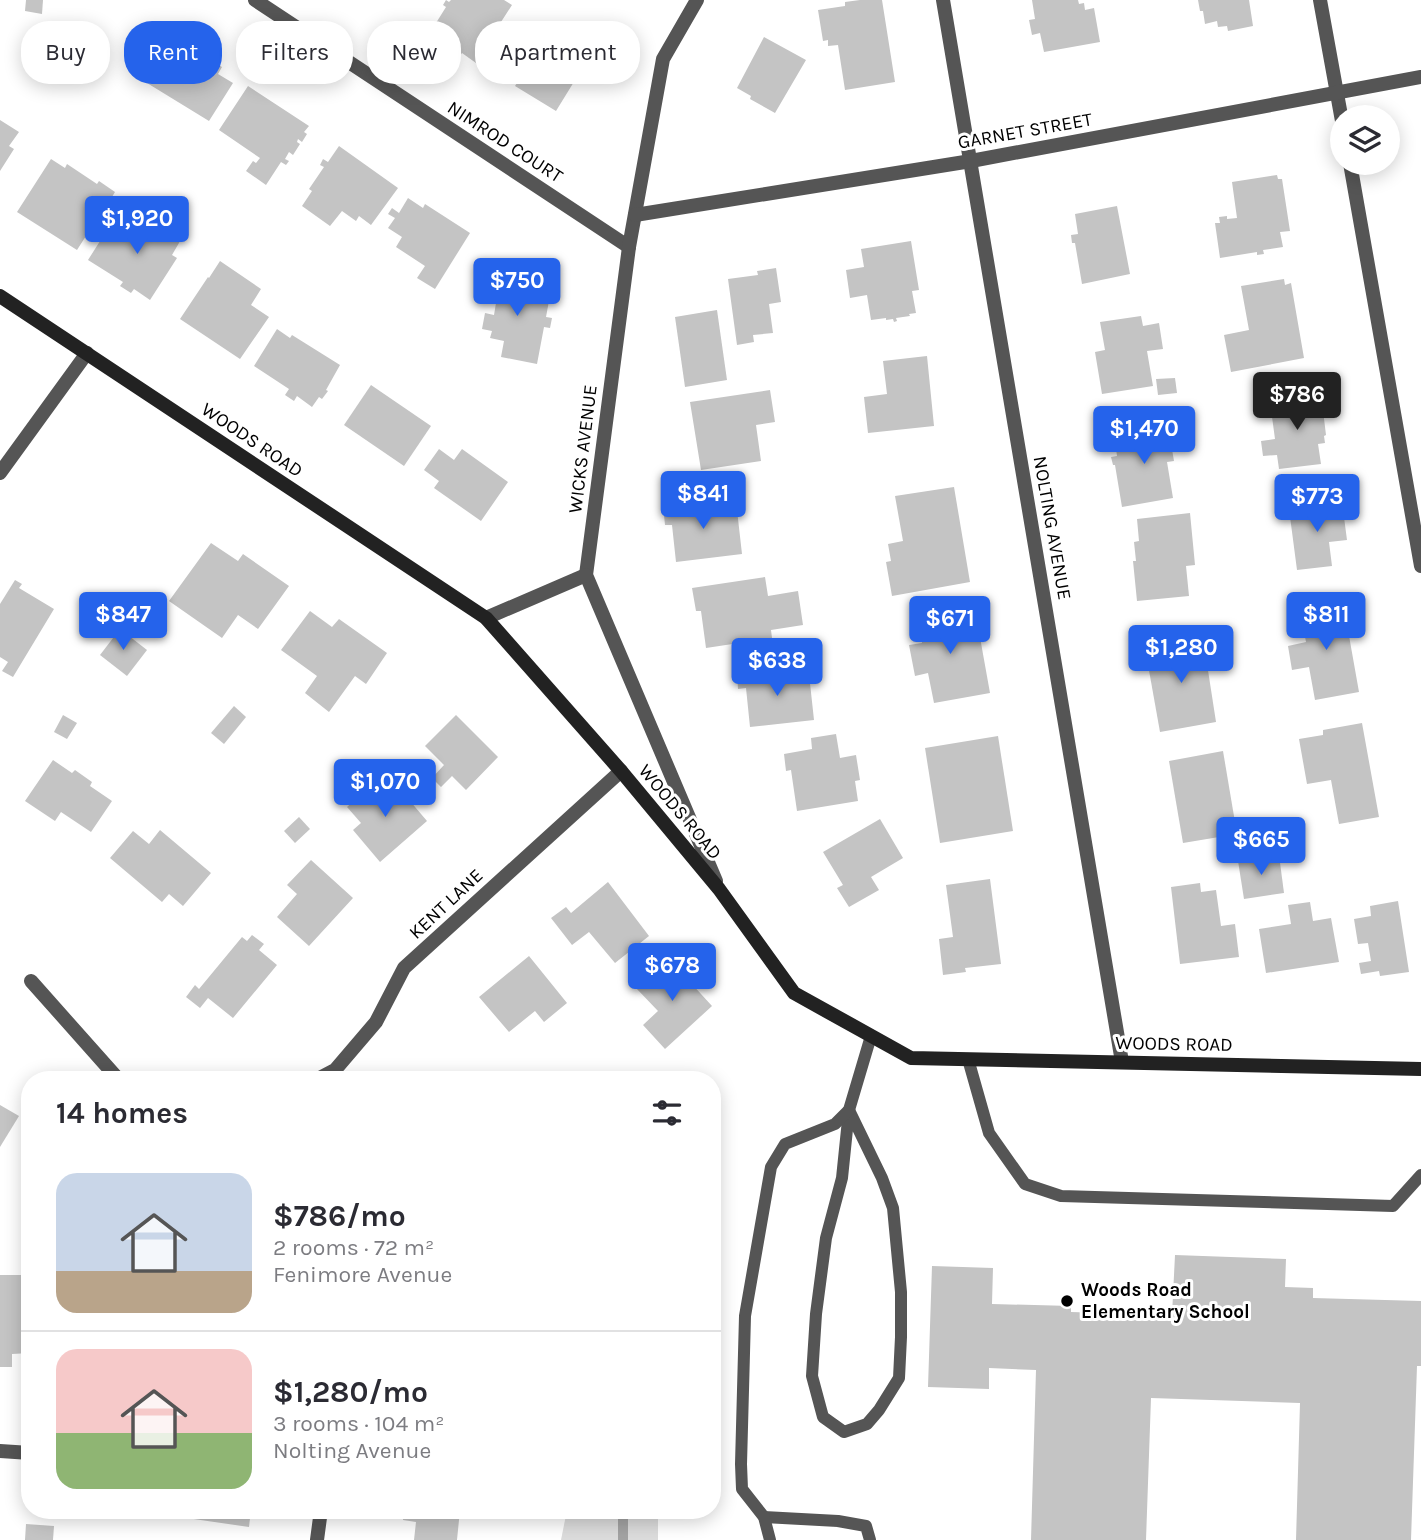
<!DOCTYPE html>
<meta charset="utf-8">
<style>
:root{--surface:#fff;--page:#f7f7f7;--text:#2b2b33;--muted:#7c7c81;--line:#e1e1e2;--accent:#2563eb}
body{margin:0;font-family:Karla,sans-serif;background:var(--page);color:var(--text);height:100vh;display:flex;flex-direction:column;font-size:26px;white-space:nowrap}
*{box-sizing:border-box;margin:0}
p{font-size:23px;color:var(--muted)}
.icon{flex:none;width:38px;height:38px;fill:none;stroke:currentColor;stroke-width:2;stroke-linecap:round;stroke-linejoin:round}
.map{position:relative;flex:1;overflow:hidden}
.drawer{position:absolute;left:21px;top:1071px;width:700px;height:448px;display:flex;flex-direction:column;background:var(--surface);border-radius:28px;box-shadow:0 4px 18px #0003}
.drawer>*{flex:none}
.top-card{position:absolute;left:21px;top:21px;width:700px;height:63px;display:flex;gap:14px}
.controls{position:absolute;left:1330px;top:105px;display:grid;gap:14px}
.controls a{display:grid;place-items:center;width:70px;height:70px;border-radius:50%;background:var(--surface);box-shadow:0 4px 18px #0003;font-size:35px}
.price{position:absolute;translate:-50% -60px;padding:0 16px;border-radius:7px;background:var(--accent);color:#fff;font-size:23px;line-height:46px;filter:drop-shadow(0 2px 4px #0008)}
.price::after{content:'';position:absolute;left:50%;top:42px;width:21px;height:16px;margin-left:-10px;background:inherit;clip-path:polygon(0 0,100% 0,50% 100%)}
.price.selected{background:#222;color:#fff}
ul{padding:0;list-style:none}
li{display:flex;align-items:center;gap:21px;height:175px;padding:0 35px}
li+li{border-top:2px solid var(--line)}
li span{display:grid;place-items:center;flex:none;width:196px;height:140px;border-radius:21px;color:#555}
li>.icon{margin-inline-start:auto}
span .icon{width:84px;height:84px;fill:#fffc;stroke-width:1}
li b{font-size:30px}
h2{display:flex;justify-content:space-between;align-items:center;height:84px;padding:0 35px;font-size:30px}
.chip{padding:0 24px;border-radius:28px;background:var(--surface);box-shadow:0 4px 18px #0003;font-size:24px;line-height:63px}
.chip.selected{background:var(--accent);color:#fff}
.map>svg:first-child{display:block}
</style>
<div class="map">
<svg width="1421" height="1540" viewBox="0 0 1421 1540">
<rect width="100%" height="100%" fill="#fff"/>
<polygon fill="#dcdcdc" points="567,1510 658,1510 658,1540 561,1540"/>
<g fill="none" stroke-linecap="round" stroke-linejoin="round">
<polyline stroke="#a3a3a3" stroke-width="10" points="623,1510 623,1540"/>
</g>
<g fill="#c4c4c4">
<polygon points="26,0 43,0 42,14 25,11"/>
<polygon points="446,0 449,2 451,0 504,0 512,5 501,22 506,24 503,28 513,35 490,73 462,53 459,57 444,44 446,41 431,31 446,7 443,5"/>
<polygon points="860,0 882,0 895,82 845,90 838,45 828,46 828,40 823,41 818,10 845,6 845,2"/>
<polygon points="1032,0 1078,0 1079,4 1084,3 1085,10 1094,8 1100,42 1044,52 1040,33 1032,35 1029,20 1035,19"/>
<polygon points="1198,0 1249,0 1253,26 1228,31 1227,26 1218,27 1217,21 1205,24 1203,11 1200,11"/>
<polygon points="561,28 592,46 585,57 588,59 556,111 515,86 519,80 510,75 521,58 529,63 546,36 551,40 555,32 557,34"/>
<polygon points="764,37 806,60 775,113 750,99 751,96 737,88"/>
<polygon points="174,39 222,67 218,74 233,83 209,121 147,83"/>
<polygon points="248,86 309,126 304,132 307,134 302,142 298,139 297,142 300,144 293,155 289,152 285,159 289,161 286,165 281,162 266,185 246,171 253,161 256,163 260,158 219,130"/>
<polygon points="0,120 19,132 9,146 14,149 0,171"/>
<polygon points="339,146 398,188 371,225 359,216 356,221 342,211 330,226 302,206 312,191 309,189 324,167 320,165 323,159 328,162"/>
<polygon points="51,159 65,168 67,164 97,184 99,181 115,192 104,210 106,211 103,216 100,214 77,250 17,212"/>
<polygon points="1277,175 1278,179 1282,179 1290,231 1280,232 1283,247 1263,250 1264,254 1257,255 1257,252 1220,258 1215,223 1220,223 1219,217 1227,216 1227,219 1237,218 1232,182"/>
<polygon points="408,198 423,208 425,204 470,233 435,289 417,278 425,266 396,247 402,237 388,228 395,218 388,214 392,208 399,213"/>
<polygon points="1117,206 1130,274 1082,284 1075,243 1072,243 1071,235 1078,234 1075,214"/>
<polygon points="116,216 148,237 159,221 183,236 172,255 177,258 150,300 134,289 131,293 120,286 123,282 88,260"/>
<polygon points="911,241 919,290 912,291 916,313 909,314 910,316 896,318 897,321 894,322 893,319 886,320 886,318 871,320 867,295 850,298 846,270 864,267 861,249"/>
<polygon points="220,261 261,289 251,305 269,317 240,359 180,319 208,277 209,278"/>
<polygon points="776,268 781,302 769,304 773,333 753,335 754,342 737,345 728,279 758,275 757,271"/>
<polygon points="1284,279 1285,285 1291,283 1304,358 1231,372 1224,335 1249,330 1241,286"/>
<polygon points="500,280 551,290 546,317 552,318 550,328 544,327 537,364 501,357 504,341 490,338 492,331 482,329 485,313 494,315 496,303 479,300 482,281 500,284"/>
<polygon points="717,310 727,380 685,387 675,317"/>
<polygon points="1141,316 1143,326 1159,323 1163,349 1147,351 1153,386 1102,394 1095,352 1105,350 1100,322"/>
<polygon points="277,329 290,338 292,335 340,365 326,390 328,391 322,399 319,397 312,407 297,396 294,401 285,395 289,389 254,366"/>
<polygon points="927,356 934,426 868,433 864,397 887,394 883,361"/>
<polygon points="1175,378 1177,393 1158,395 1156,379"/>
<polygon points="371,385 431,426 404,466 344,425"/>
<polygon points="770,390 775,422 756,425 761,461 701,470 690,402"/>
<polygon points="1321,394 1326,435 1324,436 1325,443 1318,444 1321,464 1279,469 1277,455 1263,456 1261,441 1275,439 1270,402"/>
<polygon points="1144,426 1147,426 1148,429 1168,426 1174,461 1167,462 1173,498 1122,507 1115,465 1113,465 1111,457 1117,456 1115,441 1117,441 1116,434 1133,431 1132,427 1135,427 1136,432 1145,430"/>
<polygon points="439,449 454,460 462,449 508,482 481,521 434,488 439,481 424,470"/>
<polygon points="954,487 970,582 892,596 886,562 891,561 888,544 903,541 895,496"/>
<polygon points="715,499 717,512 737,510 742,554 676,562 672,525 665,525 663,505"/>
<polygon points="1342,502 1347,540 1329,542 1332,566 1297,570 1289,509"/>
<polygon points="1190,513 1195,565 1186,566 1189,596 1137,601 1133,561 1136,561 1134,542 1139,541 1137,519"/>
<polygon points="211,543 238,561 243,554 289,586 258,629 238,615 222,638 169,601"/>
<polygon points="765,577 768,596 798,591 803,625 771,630 772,638 706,648 701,611 696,611 692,588"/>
<polygon points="15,580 22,584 19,588 54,609 13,677 2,671 8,662 0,657 0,604"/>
<polygon points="1343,602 1359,692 1315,700 1309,667 1292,670 1288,646 1306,642 1300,610"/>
<polygon points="936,606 939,622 976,615 990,693 934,703 928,673 915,676 909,645 922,643 916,609"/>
<polygon points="310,611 332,627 339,619 387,653 366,684 355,676 329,712 305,693 317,676 281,650"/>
<polygon points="120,629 147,650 127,676 100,655"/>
<polygon points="1203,638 1216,722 1160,732 1145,648"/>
<polygon points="771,669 771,678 809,674 814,720 750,727 746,688 738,689 737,673"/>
<polygon points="234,706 246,717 224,744 211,733"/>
<polygon points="63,715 77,723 67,739 54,732"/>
<polygon points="456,715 498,757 466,790 452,776 441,787 432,778 444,765 425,746"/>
<polygon points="1362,723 1379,817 1339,824 1331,780 1307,784 1299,739 1323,735 1323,730"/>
<polygon points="836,734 840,758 856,755 860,780 855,781 858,801 797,811 791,770 786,771 784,754 812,749 811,738"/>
<polygon points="998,736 1013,831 940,843 925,748"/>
<polygon points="1223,751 1237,834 1183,843 1169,761"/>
<polygon points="53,760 72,773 75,770 92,782 90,786 112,801 91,832 61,812 55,821 25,801"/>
<polygon points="379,779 390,793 398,787 427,821 380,862 353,830 361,823 347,807"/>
<polygon points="299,817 310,829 295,843 284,831"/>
<polygon points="880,819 903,858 871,877 879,890 849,907 837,888 843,885 823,852"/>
<polygon points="160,830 211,873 183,906 169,894 162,902 110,858 133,831 149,844"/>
<polygon points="1279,855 1284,893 1244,899 1238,861"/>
<polygon points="311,860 353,898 309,946 277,917 297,894 287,885"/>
<polygon points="990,879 1001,964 965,968 966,972 943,975 939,939 953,937 946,885"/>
<polygon points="608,882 649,936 615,963 589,932 572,945 551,918 566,907 571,913"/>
<polygon points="1200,883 1201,892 1216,890 1221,926 1235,924 1239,957 1180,964 1171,887"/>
<polygon points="1398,901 1409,972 1380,976 1379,971 1361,974 1359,963 1371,961 1368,943 1358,944 1354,919 1371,916 1370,906"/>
<polygon points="1310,902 1313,921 1331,918 1339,962 1266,973 1259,929 1291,924 1288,905"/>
<polygon points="252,935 264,944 259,950 277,965 233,1018 208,998 200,1008 186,997 195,985 199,989 242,937 247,941"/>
<polygon points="529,956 567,1003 544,1022 535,1011 509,1032 479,997"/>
<polygon points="668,958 712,1006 665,1049 643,1025 658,1011 636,988"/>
<polygon points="0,1105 19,1116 0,1147"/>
<polygon points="1175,1255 1286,1259 1285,1287 1313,1288 1313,1298 1421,1301 1421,1366 1417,1366 1411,1540 1296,1540 1300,1403 1151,1398 1146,1540 1031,1540 1036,1370 989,1368 989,1389 928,1387 932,1266 993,1268 992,1304 1071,1306 1071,1312 1172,1315"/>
<polygon points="0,1275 30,1275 30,1353 12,1354 12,1367 0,1367"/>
<polygon points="173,1510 251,1510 249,1527 173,1516"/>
<polygon points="404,1510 460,1510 457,1540 414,1540 416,1522 403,1520"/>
<polygon points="26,1524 54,1526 53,1540 25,1540"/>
</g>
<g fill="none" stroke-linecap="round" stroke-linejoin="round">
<g stroke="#555" stroke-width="12">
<polyline points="968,1059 989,1133 1025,1184 1061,1196 1393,1206 1421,1175"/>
<polygon points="849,1110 882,1178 893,1208 901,1292 901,1337 899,1378 879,1410 867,1424 844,1432 823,1417 812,1376 816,1314 826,1238 842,1178"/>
<polyline points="764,1517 838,1521 866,1526 870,1540"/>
<polyline points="770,1540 764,1517 742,1489 741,1464 745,1316 771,1167 785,1144 835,1124 849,1110 871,1036"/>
</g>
<g stroke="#555" stroke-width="14">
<polyline points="255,0 629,247"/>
<polyline points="697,0 663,59 629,247 586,575 716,881"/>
<polyline points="943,0 1122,1062"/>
<polyline points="1320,0 1342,121"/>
<polyline points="1350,163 1421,566"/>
<polyline points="635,215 971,161 1421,77"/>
<polyline points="0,473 87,353"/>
<polyline points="486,618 586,575"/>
<polyline points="31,981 119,1080"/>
<polyline points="316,1080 335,1070 376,1022 404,968 621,771"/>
<polyline points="0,1451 30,1453"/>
<polyline points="317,1540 321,1510"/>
</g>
<polyline stroke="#222" stroke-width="14" points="0,296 486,618 621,771 719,889 794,993 911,1058 1421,1069"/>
</g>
<circle fill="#000" stroke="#fff" stroke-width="2.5" cx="1067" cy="1301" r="7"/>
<g text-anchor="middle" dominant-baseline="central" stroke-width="6" stroke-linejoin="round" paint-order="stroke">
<g font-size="19" fill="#000" stroke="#fff">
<text transform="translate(1025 131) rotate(-10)">GARNET STREET</text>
<text transform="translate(505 142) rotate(33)">NIMROD COURT</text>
<text transform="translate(252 440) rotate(34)">WOODS ROAD</text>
<text transform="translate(583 449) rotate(-83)">WICKS AVENUE</text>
<text transform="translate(1052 528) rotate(80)">NOLTING AVENUE</text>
<text transform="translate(680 812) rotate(50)">WOODS ROAD</text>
<text transform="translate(446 904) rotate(-43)">KENT LANE</text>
<text transform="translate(1174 1044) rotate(1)">WOODS ROAD</text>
</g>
<g font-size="19" font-weight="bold" fill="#000" stroke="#fff" text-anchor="start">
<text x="1081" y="1290">Woods Road<tspan x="1081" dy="22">Elementary School</tspan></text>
</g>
</g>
</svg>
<div class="controls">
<a><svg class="icon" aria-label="layers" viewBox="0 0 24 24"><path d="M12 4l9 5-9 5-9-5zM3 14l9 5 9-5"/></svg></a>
</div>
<b class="price" style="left:137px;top:256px">$1,920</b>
<b class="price" style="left:517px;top:318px">$750</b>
<b class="price selected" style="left:1297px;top:432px">$786</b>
<b class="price" style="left:1144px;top:466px">$1,470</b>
<b class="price" style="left:703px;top:531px">$841</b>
<b class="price" style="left:1317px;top:534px">$773</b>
<b class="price" style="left:123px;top:652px">$847</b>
<b class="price" style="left:1326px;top:652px">$811</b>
<b class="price" style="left:950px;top:656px">$671</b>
<b class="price" style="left:1181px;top:685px">$1,280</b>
<b class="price" style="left:777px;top:698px">$638</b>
<b class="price" style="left:385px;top:819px">$1,070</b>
<b class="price" style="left:1261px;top:877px">$665</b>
<b class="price" style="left:672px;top:1003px">$678</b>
<div class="top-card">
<a class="chip">Buy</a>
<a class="chip selected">Rent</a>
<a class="chip">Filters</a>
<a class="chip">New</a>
<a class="chip">Apartment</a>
</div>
<section class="drawer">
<h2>14 homes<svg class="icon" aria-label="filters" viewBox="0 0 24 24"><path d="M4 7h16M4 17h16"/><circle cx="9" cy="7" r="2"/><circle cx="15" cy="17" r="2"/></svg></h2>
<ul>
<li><span style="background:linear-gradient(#c9d6e8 70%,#b9a48a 0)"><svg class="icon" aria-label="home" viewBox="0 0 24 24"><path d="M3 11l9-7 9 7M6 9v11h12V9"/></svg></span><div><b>$786/mo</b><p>2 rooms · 72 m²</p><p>Fenimore Avenue</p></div></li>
<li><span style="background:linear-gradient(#f6c9c9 60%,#8fb573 0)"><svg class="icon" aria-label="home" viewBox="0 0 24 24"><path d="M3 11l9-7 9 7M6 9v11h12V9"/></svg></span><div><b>$1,280/mo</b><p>3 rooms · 104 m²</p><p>Nolting Avenue</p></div></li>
</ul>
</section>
</div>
